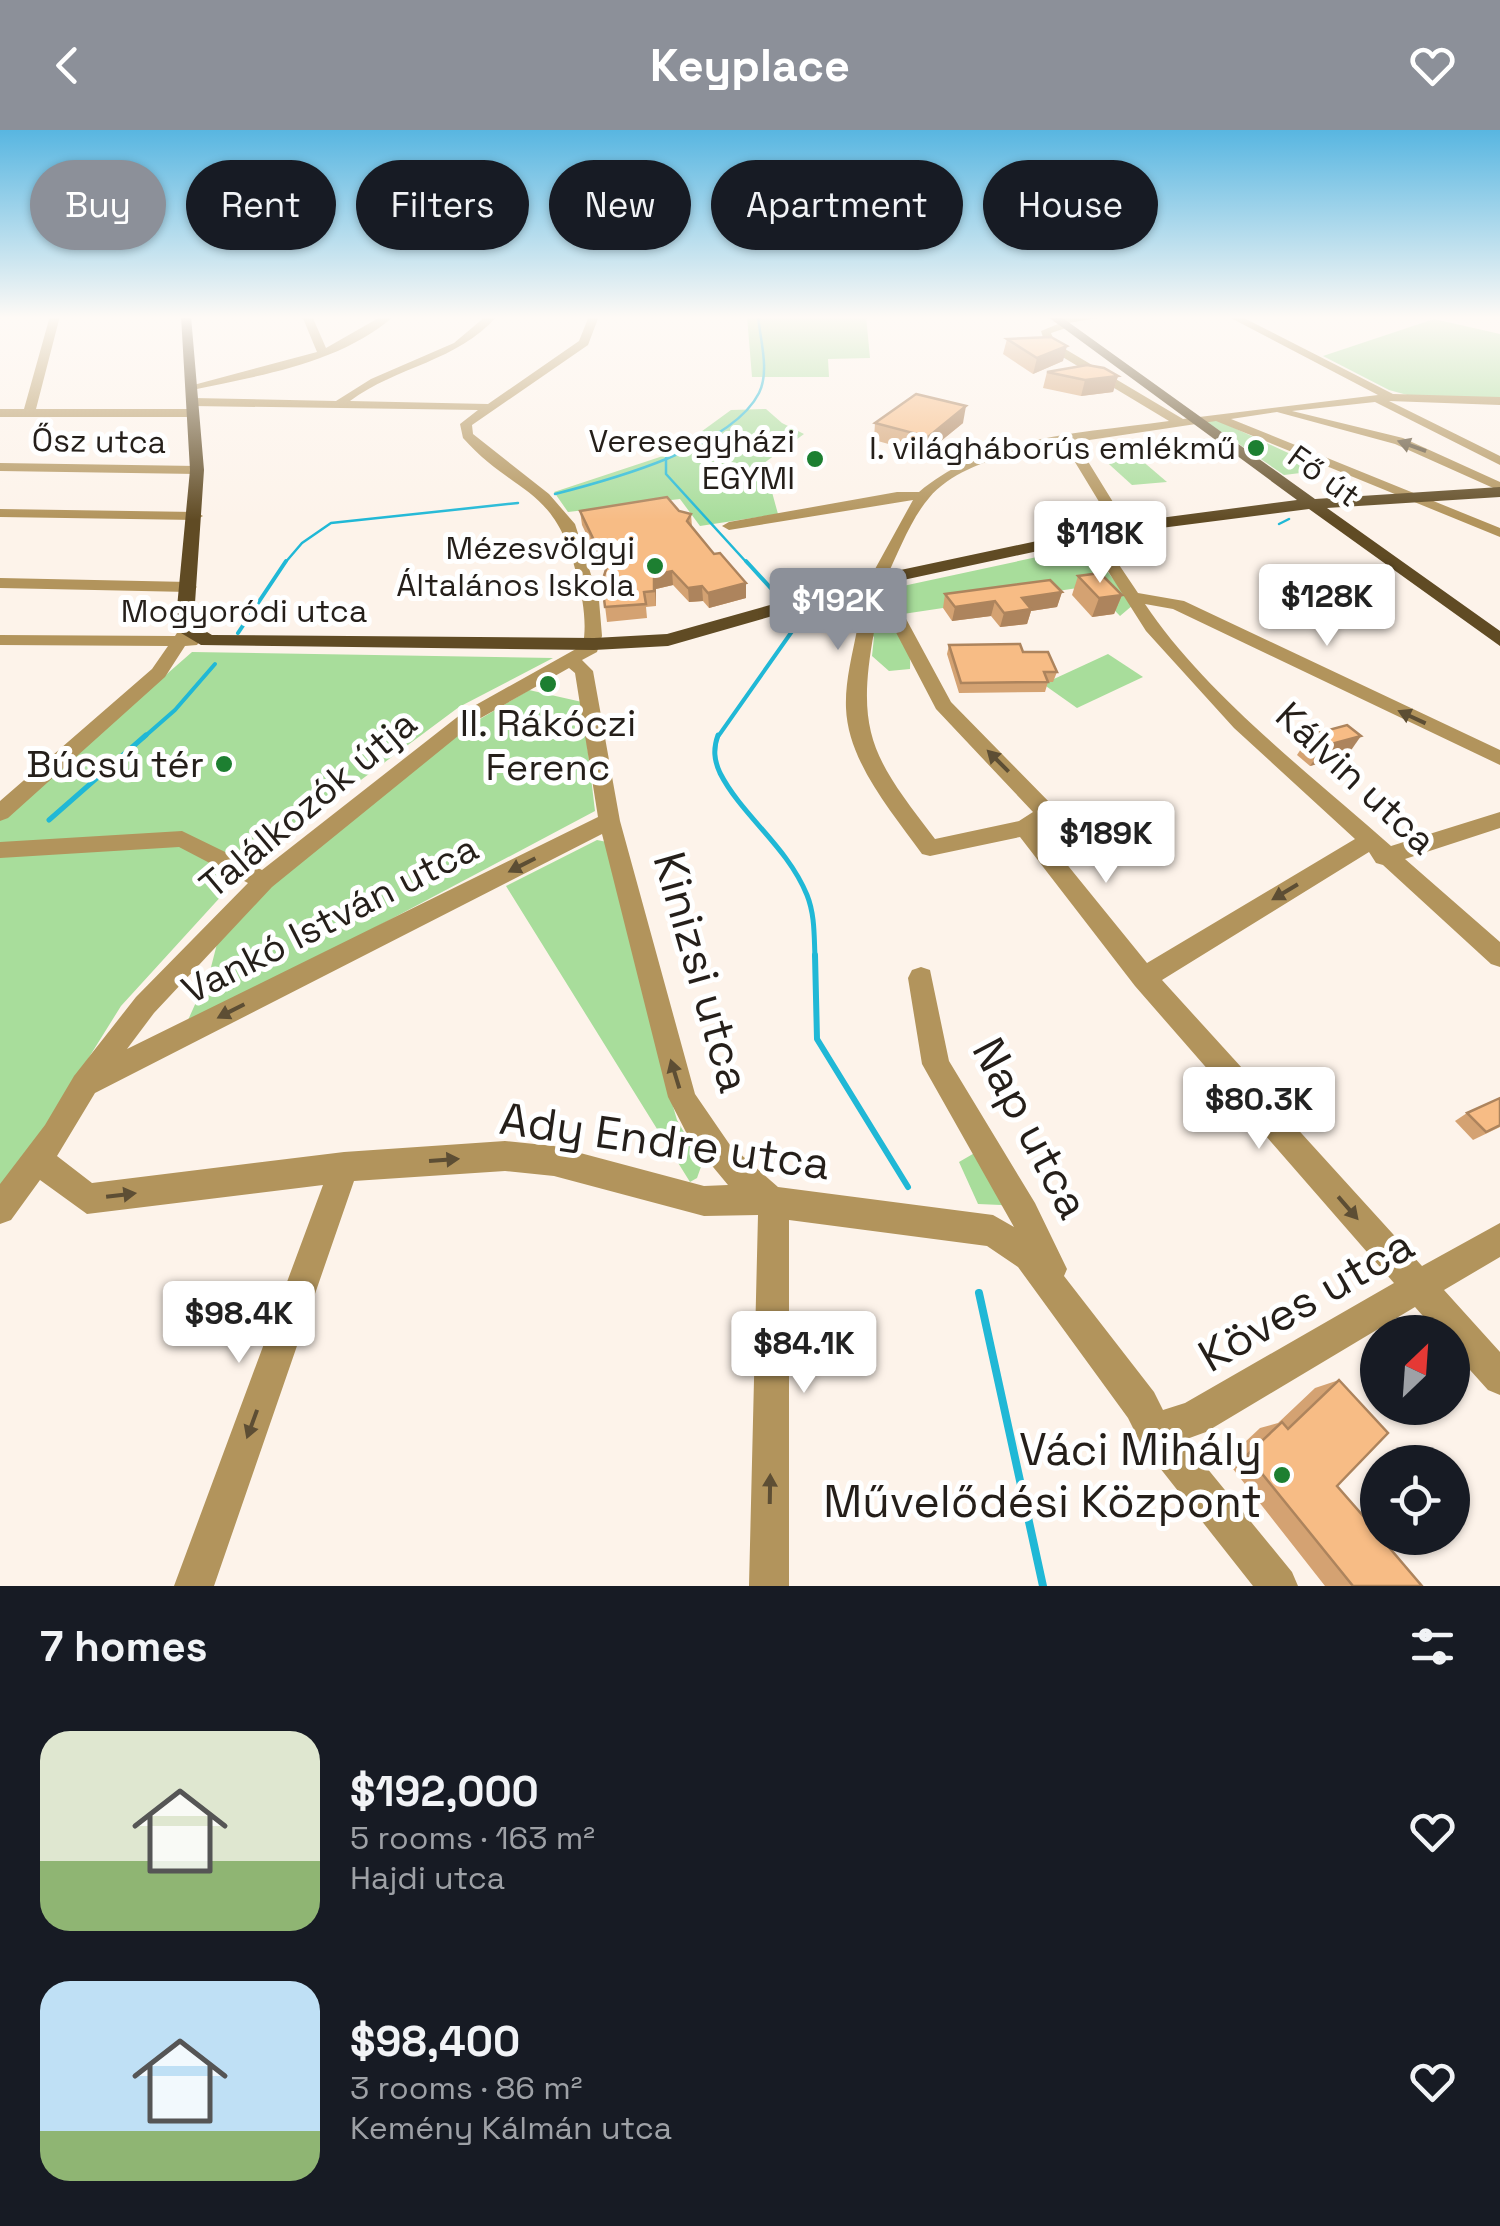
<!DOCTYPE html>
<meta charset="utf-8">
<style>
:root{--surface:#171b24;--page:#20242c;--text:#f1f3f6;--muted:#9ea1a6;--accent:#8c9099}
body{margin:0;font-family:"Space Grotesk",sans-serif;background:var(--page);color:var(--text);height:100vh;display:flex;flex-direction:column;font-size:38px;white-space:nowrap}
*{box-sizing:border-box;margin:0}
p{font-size:32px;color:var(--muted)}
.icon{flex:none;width:55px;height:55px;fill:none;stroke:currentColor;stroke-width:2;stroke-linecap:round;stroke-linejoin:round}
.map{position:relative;height:1456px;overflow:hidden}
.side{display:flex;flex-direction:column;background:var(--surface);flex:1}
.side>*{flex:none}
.top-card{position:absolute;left:30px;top:30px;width:1440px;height:90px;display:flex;gap:20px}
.needle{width:65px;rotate:25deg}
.tools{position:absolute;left:1360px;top:1185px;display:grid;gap:20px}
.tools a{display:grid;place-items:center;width:110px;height:110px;border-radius:50%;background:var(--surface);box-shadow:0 2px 8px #0004;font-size:50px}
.price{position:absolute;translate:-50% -85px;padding:0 22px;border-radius:10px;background:#fff;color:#222;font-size:32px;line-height:65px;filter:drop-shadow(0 2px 5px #0008)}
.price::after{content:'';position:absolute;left:50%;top:60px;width:30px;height:22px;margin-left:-15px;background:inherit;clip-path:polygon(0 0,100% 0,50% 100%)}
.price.active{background:var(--accent);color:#fff}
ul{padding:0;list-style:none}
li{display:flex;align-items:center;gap:30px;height:250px;padding:0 40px}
li span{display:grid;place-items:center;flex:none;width:280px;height:200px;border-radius:30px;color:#555}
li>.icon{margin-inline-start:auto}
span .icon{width:120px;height:120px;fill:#fffc;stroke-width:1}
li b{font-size:42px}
h2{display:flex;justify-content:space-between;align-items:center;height:120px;padding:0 40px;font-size:42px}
.chip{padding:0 35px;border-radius:45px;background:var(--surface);box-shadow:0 2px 8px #0004;font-size:35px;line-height:90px}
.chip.active{background:var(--accent);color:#fff}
header{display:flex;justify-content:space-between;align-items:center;height:130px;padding:0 40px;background:var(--accent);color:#fff;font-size:45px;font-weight:700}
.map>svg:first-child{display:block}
</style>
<header><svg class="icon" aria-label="back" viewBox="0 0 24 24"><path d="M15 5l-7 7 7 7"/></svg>Keyplace<svg class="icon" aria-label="heart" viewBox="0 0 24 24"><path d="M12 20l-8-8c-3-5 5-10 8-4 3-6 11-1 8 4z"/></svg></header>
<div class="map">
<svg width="1500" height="1456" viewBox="0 0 1500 1456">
<rect width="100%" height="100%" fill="#fdf3ea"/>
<g fill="#a8dd9b">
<polygon points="747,186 866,186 870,228 828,229 829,247 752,247"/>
<polygon points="1434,189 1500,204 1500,269 1411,266 1389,260 1323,226"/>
<polygon points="766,279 782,293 804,304 764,333 778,384 700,396 680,369 568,382 554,362 672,323 731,280"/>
<polygon points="1215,289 1325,340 1284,345 1204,290"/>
<polygon points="1133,323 1167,352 1132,355 1100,326"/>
<polygon points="1088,416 1133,475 1120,486 1091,456 903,484 889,459"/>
<path d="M864,468C892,478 913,510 910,539L889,541L872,526L874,507L857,490H819L807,483Z"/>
<polygon points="192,522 553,528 459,577 256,728 121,876 0,1070 0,690"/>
<polygon points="1108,524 1143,547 1077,578 1043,554"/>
<polygon points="529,560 582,572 595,681 184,899 210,841 218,810 264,751 480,589"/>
<polygon points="597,710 607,712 668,959 677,990 702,1034 697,1048 690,1052 506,756"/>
<polygon points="978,1021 1015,1081 1001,1075 978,1074 959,1032"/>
</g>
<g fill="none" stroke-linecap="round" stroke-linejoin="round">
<g stroke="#20b8d6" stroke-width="2.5">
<polyline points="666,328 666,344 748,434"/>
<path d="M555,364C610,350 732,317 759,263C770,241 760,209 758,186"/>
<polyline points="1279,394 1289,389"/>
<polyline points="284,434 302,413 331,393 518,373"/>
</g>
<g stroke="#20b8d6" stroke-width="4">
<polyline points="238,503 286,431"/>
<polyline points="143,608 175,580 215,534"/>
<polyline points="717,608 800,490 746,431"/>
</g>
<g stroke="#20b8d6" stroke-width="5">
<path d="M718,605C713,619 714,630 720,643C742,686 787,716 807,765C815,785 814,806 815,827"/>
<polyline points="49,690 146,605"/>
</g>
<polyline stroke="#20b8d6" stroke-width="6" points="815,825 817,909 908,1057"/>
<polyline stroke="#20b8d6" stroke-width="8" points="979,1163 1043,1456"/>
<g fill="#b2945c" fill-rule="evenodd">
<polygon points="50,186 60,186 36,279 193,279 199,283 193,287 0,287 0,279 24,279"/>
<path d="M302,186H312L326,218L382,186H394C339,234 261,245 192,260L186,257L317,222Z"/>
<path d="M486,186H497C457,232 397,236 350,271L488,274L579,211L589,186H599L588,215L472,295L473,304L549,364L575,394L599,470L602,506L597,522L582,530L593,541L620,691L695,964L730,1015L778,1057L993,1085L1014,1097L922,934L908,848L912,840L921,837L930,840L949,931L1035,1073L1067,1139L1064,1146L1154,1262L1163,1280L1185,1273L1394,1153L1135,856L1020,707L930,726L922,724C892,682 848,632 846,578C845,552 852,526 857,500L884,479L869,450L913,370L729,400L722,396L729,392L897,362H919C986,305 1086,303 1169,291L1046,217L1041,201L1058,194L1053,191L1058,188L1108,186L1068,193L1069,197L1051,203L1055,213L1183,289L1378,265L1227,186H1240L1393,264L1500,267V275L1389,271L1500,326V335L1375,272L1292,281L1403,308L1500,352V361L1395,314L1277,282L1231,289L1500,398V407L1216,291L1076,312L1129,398L1122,402L1115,398L1064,314C1022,320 958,333 929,368C910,390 898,424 885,450L951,572L1055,678L1058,683L1039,700L1147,833L1355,709L1234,598L1146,501L1085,405L1087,402H1097L1138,463L1184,471L1500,620V635L1173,479L1145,474C1204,563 1311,645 1391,716L1500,682V698L1405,729L1500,812V837L1491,834L1383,735L1376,733L1369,722L1162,850L1422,1136L1500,1093V1127L1444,1160L1500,1222V1265L1488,1260L1452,1220V1202H1437L1415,1177L1206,1302L1184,1310L1292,1442L1298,1456H1253L1141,1314L1128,1288L1018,1137L987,1116L789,1090V1456H749L758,1085L704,1086L554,1046L505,1041L354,1051L214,1456H174L323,1055L87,1084L40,1050L11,1090L0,1094V1054L45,995L74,946L136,867L248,753L179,717L0,728V712L182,701L262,740L465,581L583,515C587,493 583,469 577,446C555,354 516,367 463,308L460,294L478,280L193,276L187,272L193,268L336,271L371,249L454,213ZM890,491L936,579L1033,682L1019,691L935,709C874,629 855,605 874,502ZM569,538L575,543L598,687L127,919L154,883L272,757L479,589ZM602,704L668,967L689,1008L728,1055L704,1056L554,1016L505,1011L344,1022L92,1053L57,1026L95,963Z"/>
<polygon points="0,333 197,336 204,340 197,344 0,341"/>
<polygon points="0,379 196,382 203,386 196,390 0,387"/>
<polygon points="0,448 189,452 197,457 189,462 0,458"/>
<polygon points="188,494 197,499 192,506 200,511 197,515 185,516 165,547 8,688 0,691 0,671 152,539 168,516 0,515 0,505 175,506 182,495"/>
</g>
<polygon fill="#604b24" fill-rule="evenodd" points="181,186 191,186 204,340 194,488 197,496 212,505 594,508 667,504 877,445 1122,393 1297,370 1047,186 1060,186 1315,369 1500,357 1500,367 1327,378 1500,501 1500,516 1309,379 1122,403 880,455 668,516 594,520 201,515 181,503 176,488 190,340"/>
</g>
<g fill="#d4a272">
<polygon points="1007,209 1063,231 1033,244 1003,224"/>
<polygon points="1047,242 1118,246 1113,262 1081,266 1043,258"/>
<polygon points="875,293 963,293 925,324 874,310"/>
<polygon points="580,381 679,381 691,384 692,397 746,468 709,478 703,471 689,472 673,455 656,459 656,476 646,477 647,488 607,492 602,452 606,438 603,439 582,395"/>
<polygon points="1078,446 1122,465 1114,484 1092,487 1072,465"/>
<polygon points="1062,462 1057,477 1031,481 1027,494 1000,497 991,486 952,491 943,478 945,464"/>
<polygon points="949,515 1023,522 1057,542 1053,552 1048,552 1045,562 959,563 947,524"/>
<polygon points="1310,605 1347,626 1310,636 1297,625"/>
<polygon points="1500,968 1500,997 1473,1010 1455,991 1467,983"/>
<polygon points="1339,1250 1337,1356 1422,1456 1325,1456 1226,1330 1260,1298 1278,1293 1315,1258"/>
</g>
<g fill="#ad845d">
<polygon points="1067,216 1063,231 1033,244 1037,228"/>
<polygon points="1118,246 1113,262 1081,266 1085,250"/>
<polygon points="966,276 963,293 925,324 928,307"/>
<polygon points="611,424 613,438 603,439 601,425"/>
<polygon points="672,441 673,455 656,459 656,476 654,445"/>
<polygon points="746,453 746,468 709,478 708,463"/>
<polygon points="702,456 703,471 689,472 688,458"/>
<polygon points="1062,462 1057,477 1031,481 1027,494 1000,497 1004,483 1022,468"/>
<polygon points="1122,465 1114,484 1092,487 1099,468"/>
<polygon points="995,471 991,486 952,491 955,477"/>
<polygon points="1361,606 1347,626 1310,636 1324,616"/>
</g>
<g fill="#f7bc85" stroke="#ad845d" stroke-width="2.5">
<polygon points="1051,207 1067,216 1037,228 1007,209"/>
<polygon points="1087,235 1104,238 1118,246 1085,250 1047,242"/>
<polygon points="916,264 966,276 928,307 875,293"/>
<polygon points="667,367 679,381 691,384 687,391 714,424 720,423 746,453 708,463 702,456 688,458 672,441 654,445 654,461 644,462 646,474 605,477 602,452 611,424 601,425 580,381"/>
<polygon points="1100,443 1122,465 1099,468 1078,446"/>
<polygon points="1050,450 1062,462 1022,468 1031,479 1004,483 995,471 955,477 945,464"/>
<polygon points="1020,514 1023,522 1048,522 1057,542 1044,542 1048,552 961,553 949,515"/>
<polygon points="1347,595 1361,606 1324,616 1310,605"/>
<polygon points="1500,968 1500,995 1486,1002 1467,983"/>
<polygon points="1339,1250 1388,1303 1337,1356 1378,1403 1378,1408 1381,1408 1422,1456 1353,1456 1247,1325 1282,1292 1288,1299"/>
</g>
<defs><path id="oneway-solid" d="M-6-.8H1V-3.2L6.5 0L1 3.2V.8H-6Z" transform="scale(2.5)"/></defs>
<g fill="#5d4e34">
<use href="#oneway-solid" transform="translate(1412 316) rotate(-160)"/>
<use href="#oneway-solid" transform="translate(1412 587) rotate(-155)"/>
<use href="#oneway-solid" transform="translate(998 631) rotate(-135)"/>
<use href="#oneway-solid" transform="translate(522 735) rotate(153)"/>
<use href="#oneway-solid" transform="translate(1285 762) rotate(149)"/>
<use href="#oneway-solid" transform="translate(231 881) rotate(153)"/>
<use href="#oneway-solid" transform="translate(675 944) rotate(-107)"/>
<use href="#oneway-solid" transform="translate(444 1030) rotate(-4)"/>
<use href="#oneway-solid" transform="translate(121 1065) rotate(-7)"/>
<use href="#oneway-solid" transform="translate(1348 1078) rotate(49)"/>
<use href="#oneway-solid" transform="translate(252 1294) rotate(110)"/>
<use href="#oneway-solid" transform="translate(770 1359) rotate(-89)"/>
</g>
<linearGradient id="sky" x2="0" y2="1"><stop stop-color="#58b6e1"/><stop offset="0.48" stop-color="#fefaf6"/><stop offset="1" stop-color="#fefaf6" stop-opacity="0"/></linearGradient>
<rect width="1500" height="390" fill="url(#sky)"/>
<g fill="#1d7f31" stroke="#fff" stroke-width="4">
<circle cx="1256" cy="318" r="10"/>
<circle cx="815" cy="329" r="10"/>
<circle cx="655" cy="436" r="10"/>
<circle cx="548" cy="554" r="10"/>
<circle cx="224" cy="634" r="10"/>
<circle cx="1282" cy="1345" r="10"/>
</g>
<g text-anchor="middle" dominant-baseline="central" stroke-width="10" stroke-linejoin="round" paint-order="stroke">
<g font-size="32" fill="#251f1a" stroke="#fff">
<text transform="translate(99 311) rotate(1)">Ősz utca</text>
<text transform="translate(1324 346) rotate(36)">Fő út</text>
<text x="244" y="481">Mogyoródi utca</text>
</g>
<g font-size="32" fill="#251f1a" stroke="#fff" text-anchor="end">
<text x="795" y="311">Veresegyházi<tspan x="795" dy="37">EGYMI</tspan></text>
<text x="1236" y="318">I. világháborús emlékmű</text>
<text x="635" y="418">Mézesvölgyi<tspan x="635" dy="37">Általános Iskola</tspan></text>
</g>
<g font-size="38" fill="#251f1a" stroke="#fff">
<text x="548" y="593">II. Rákóczi<tspan x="548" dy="44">Ferenc</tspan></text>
<text x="204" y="634" text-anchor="end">Búcsú tér</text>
</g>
<g font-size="38" fill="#251f1a" stroke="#fff">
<text transform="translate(1356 648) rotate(43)">Kálvin utca</text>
<text transform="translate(308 674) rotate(-40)">Találkozók útja</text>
<text transform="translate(330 789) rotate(-27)">Vankó István utca</text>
</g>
<g font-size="45" fill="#251f1a" stroke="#fff">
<text transform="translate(702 842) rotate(74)">Kinizsi utca</text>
<text transform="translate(1031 998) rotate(62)">Nap utca</text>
<text transform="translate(665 1011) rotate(8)">Ady Endre utca</text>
<text transform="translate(1306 1170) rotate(-30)">Köves utca</text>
</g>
<g font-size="45" fill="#251f1a" stroke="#fff" text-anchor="end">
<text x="1262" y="1319">Váci Mihály<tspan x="1262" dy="52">Művelődési Központ</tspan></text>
</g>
</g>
</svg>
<div class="tools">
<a><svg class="needle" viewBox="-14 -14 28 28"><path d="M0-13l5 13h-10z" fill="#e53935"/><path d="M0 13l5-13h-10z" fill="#9ea1a6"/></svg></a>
<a><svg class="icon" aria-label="locate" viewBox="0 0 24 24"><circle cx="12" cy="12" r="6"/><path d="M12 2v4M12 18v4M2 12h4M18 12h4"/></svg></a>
</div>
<b class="price" style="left:1100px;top:456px">$118K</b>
<b class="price" style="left:1327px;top:519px">$128K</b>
<b class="price active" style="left:838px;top:523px">$192K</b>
<b class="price" style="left:1106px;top:756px">$189K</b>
<b class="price" style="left:1259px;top:1022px">$80.3K</b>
<b class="price" style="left:239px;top:1236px">$98.4K</b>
<b class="price" style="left:804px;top:1266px">$84.1K</b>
<div class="top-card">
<a class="chip active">Buy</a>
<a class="chip">Rent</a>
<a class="chip">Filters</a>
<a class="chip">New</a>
<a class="chip">Apartment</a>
<a class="chip">House</a>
</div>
</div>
<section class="side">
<h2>7 homes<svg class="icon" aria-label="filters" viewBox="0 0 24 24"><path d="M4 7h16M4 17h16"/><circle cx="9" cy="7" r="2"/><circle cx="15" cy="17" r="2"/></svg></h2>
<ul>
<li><span style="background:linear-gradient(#dfe7d0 65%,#8fb573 0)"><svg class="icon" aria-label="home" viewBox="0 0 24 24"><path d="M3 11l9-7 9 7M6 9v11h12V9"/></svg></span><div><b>$192,000</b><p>5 rooms · 163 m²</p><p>Hajdi utca</p></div><svg class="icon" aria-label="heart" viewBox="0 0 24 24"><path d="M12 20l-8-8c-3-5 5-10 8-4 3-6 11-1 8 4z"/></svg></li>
<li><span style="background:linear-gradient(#bfe0f5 75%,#8fb573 0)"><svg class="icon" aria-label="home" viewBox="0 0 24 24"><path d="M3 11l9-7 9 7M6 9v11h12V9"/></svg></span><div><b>$98,400</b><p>3 rooms · 86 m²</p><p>Kemény Kálmán utca</p></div><svg class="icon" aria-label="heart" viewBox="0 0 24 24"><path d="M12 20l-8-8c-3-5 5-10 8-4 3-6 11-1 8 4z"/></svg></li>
</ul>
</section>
